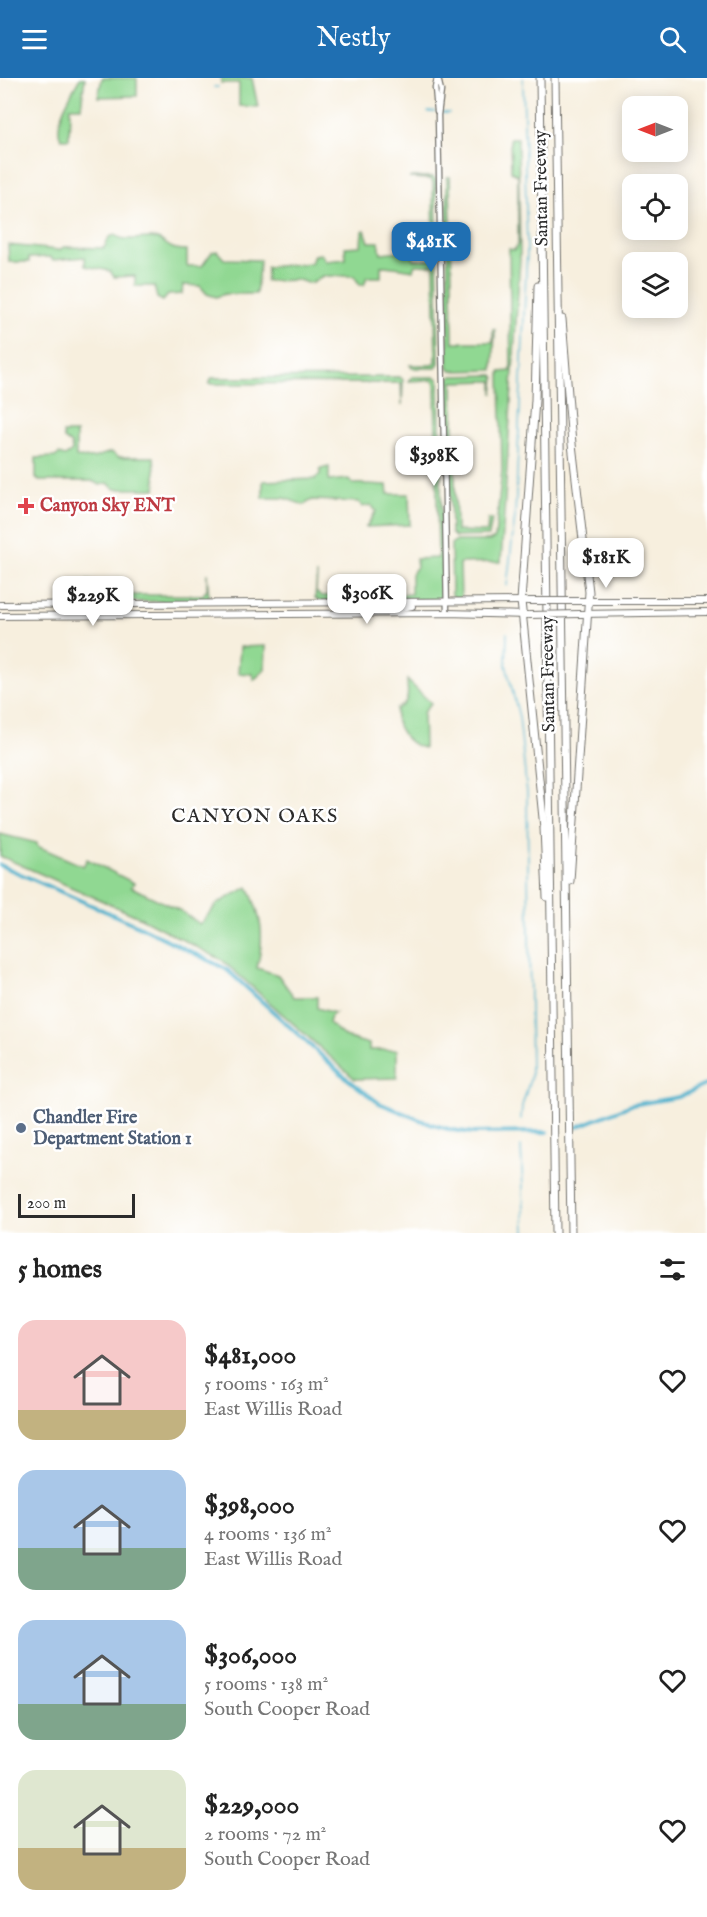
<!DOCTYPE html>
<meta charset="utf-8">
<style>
:root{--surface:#fff;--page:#f6f6f6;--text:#222;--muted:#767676;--accent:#1f6fb2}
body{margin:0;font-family:"IM FELL English",serif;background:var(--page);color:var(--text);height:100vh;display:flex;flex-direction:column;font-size:22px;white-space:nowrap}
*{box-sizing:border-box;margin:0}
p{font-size:20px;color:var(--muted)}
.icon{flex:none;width:33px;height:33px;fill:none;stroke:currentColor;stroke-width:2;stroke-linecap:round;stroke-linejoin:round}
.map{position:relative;height:1155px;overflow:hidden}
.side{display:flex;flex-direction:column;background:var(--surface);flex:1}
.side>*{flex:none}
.needle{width:39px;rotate:270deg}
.tools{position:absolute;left:622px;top:18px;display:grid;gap:12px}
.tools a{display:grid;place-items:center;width:66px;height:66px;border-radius:12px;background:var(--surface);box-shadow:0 3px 15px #0003;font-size:30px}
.scale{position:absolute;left:18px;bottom:15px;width:117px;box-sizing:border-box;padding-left:6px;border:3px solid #2b2b2b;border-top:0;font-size:16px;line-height:21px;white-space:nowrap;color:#2b2b2b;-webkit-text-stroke:4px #fff;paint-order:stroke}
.price{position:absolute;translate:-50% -51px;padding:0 14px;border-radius:12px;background:#fff;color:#222;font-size:20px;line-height:39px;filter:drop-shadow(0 2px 3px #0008)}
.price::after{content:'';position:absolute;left:50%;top:36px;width:18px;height:14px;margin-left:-9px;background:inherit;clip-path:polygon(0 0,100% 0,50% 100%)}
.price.active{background:var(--accent);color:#fff}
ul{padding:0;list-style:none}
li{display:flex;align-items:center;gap:18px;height:150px;padding:0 18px}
li span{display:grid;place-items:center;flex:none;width:168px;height:120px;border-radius:18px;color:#555}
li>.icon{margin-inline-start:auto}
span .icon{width:72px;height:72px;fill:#fffc;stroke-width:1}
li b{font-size:26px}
h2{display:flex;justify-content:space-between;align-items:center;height:72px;padding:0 18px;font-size:26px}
header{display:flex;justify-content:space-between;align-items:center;height:78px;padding:0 18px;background:var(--accent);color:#fff;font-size:27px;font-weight:600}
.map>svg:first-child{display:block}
</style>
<header><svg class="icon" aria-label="menu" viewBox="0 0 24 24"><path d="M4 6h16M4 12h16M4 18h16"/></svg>Nestly<svg class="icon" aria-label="search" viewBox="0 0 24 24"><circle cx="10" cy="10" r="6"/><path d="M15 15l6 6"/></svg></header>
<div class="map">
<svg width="707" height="1155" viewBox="0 0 707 1155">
<rect width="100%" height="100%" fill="#fff"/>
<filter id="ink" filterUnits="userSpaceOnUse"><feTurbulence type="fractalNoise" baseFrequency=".0167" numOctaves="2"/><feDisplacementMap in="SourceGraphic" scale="12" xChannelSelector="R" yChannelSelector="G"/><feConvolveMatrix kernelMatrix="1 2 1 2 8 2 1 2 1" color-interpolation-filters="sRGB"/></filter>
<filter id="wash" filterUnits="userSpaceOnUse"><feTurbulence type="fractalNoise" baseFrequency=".008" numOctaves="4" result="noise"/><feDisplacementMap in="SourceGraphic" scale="24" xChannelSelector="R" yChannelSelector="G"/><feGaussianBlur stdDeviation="1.35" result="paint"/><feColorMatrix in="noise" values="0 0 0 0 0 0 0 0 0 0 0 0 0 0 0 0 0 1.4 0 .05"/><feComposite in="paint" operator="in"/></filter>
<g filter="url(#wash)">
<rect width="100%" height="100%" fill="#f7efde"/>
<g fill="#90d892" stroke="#5e825e" stroke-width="1.5">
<path d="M80,0H85L81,29H70L69,61H61C52,45 72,15 80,0Z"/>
<polygon points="102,0 137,0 137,18 98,19"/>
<polygon points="221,0 252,0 258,29 239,28 239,5 221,5"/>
<polygon points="510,60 518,60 520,181 501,484 460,485 461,521 456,521 452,517 451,466 455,463 489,463 495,460 502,392 500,294 511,293 509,171 514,172 518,166 518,97 511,94"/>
<path d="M412,99H433L436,102L439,286L436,290H412L410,287H433L436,284L434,187H415L413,192C402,190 392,188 381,188V199H367L364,207H360L354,198H324L314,204L307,205L299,202L266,203L267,189L311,185L314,177L321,176L326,183L346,181L345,169L361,168L362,153L365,152L369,164H379L381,175L402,173L412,176L414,182H434L433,104L430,101L409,100Z"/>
<polygon points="447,99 450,99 453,264 493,264 493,251 495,252 493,292 452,293 448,290"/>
<path d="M115,157C126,165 140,159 153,160C168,162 164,172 187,172V188H202L212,174L217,173L224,181L260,182L256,216H225L216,219L207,216L200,208L183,207L182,216L168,217L163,223L157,220L154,208H135V198L114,199L110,193L85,188V179L53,182L50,179L29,180V184H9L8,167L59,172L64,169L104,170L109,159Z"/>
<polygon points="493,297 495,300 493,316 493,303 453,304 456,453 487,454 488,441 492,441 489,458 455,459 451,455 448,301 452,298"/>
<polygon points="400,299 403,302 402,327 401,305 209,306 212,300"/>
<polygon points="412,299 436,299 439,302 443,518 439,522 320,523 315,520 317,496 316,514 321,518 411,516 411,496 417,489 416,481 438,480 435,305 432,302 409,303"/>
<polygon points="63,355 76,355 76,379 93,380 111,374 118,379 154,379 156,411 114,411 108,405 100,407 92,403 40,403 36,400 36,380 55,379 59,376 65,378 72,373 71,366 64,361"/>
<path d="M329,389V403L348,401L353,406C364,405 375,407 387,407L388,416H409L410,447L366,449L376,433L371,427L362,429L359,424L312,422L304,427L284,420H263V403L315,401L320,396V391Z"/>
<polygon points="207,495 209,520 205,523 87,524 87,503 105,505 106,517 203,517 207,511"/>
<polygon points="266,568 265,591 254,602 252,596 238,595 240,569"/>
<path d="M407,602L431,625L423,635L424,670C407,668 393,647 396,631C412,623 407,615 407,602Z"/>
<path d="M0,756L37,765V768L83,788L87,781L134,805L131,809L179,832L200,846L218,825L248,809C262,839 265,858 257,890L278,897L294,919H317V930L335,935L331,938L329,945L345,959L369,966V972H397V1000L355,1001L222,882L139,839L0,778Z"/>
</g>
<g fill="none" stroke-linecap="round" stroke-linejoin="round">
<g stroke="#4db1cc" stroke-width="1.5">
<polyline points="214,9 218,9"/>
<polyline points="428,34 435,34"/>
<polyline points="442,35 449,35"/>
<polyline points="432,185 436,185"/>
<polyline points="507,508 515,438 527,172 523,0"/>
<polyline points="92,514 93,522"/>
<polyline points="507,555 506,587 519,639 527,715 531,998 522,1028 521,1041"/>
<polyline points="521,1069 525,1155"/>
</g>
<g stroke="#4db1cc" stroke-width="4">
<polyline points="0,787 141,849 226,891 345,999 379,1025 430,1046 452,1052 473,1055 547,1054"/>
<polyline points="577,1049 631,1027 679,1019 707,1006"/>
</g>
</g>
</g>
<g filter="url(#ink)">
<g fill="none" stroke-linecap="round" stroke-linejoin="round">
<g stroke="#72706a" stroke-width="7">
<g id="minor">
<polyline points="438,0 441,13 438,37 447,535"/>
<polyline points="437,33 435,10 437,0"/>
</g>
</g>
<g stroke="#72706a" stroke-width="8">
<g id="major">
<polyline points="579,523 707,523"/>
<polyline points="0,527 525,523"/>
<polyline points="384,533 412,528"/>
<polyline points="580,536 707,534"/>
<polyline points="0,538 447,535 527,537"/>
</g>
</g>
<g stroke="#72706a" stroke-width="9">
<g id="highway">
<polyline points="540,0 555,1155"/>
<polyline points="555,0 571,1155"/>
<polyline points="538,208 535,322 521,523 544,750 547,819"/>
<polyline points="562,241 572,366 589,514 570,803"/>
</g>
</g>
<use href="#minor" stroke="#fff" stroke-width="4.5"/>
<use href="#major" stroke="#fff" stroke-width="6"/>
<use href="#highway" stroke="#fff" stroke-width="7"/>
<g stroke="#72706a" stroke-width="8" stroke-linecap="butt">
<g id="major-bridge">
<polyline points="528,523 579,523"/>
<polyline points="529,537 580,536"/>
</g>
</g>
<use href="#major-bridge" stroke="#fff" stroke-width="6"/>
</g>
</g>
<path fill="#e0444e" stroke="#fff" stroke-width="2" d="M23 419h6v6h6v6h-6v6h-6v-6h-6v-6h6z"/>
<circle fill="#5c6f8a" stroke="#fff" stroke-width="2" cx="21" cy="1050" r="6"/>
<g text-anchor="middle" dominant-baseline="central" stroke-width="5" stroke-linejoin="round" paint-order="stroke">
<g font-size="18" fill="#2b2b2b" stroke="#fff">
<text transform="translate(542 110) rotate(-91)">Santan Freeway</text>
<text transform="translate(549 596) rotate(-91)">Santan Freeway</text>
</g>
<g font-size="18" font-weight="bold" fill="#be3a42" stroke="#fff" text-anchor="start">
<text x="40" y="428">Canyon Sky ENT</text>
</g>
<g font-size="18" font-weight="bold" fill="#4e5e75" stroke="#fff" text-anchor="start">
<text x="33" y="1040">Chandler Fire<tspan x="33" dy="21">Department Station 1</tspan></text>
</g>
<g font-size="20" letter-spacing="1.5" fill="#2b2b2b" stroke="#fff">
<text x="255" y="738">CANYON OAKS</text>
</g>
</g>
</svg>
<div class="tools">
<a><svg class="needle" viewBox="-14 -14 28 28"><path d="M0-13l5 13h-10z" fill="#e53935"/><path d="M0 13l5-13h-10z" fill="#767676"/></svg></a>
<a><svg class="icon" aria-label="locate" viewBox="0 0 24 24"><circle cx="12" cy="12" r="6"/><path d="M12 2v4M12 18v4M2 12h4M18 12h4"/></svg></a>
<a><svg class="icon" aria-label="layers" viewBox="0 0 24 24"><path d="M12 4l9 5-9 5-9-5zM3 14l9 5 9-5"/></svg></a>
</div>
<div class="scale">200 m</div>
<b class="price active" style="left:431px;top:195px">$481K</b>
<b class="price" style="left:434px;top:409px">$398K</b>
<b class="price" style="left:606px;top:511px">$181K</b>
<b class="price" style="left:367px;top:547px">$306K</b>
<b class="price" style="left:93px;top:549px">$229K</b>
</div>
<section class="side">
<h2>5 homes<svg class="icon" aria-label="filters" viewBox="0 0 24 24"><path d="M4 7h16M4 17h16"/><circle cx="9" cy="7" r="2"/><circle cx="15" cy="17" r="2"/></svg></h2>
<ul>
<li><span style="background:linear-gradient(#f6c9c9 75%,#c2b280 0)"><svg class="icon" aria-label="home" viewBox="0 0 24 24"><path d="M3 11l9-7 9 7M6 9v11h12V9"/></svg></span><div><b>$481,000</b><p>5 rooms · 163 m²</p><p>East Willis Road</p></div><svg class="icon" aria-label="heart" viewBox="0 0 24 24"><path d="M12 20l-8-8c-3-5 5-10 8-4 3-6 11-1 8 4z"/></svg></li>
<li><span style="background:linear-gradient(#a9c7e8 65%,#7fa58c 0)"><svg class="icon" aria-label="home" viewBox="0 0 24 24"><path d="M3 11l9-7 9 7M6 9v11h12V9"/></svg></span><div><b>$398,000</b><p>4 rooms · 136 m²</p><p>East Willis Road</p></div><svg class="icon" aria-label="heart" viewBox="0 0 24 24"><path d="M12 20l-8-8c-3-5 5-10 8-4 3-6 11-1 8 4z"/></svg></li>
<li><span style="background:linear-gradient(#a9c7e8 70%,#7fa58c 0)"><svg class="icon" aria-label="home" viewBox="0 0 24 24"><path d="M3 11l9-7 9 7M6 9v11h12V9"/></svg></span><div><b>$306,000</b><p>5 rooms · 138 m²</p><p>South Cooper Road</p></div><svg class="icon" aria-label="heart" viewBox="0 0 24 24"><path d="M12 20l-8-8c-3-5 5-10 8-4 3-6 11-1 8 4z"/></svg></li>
<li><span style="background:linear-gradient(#dfe7d0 65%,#c2b280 0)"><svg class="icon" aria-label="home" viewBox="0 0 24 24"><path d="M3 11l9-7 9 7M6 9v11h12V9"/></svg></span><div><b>$229,000</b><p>2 rooms · 72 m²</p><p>South Cooper Road</p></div><svg class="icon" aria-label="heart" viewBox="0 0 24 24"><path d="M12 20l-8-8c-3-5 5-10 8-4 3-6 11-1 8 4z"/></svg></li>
</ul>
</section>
